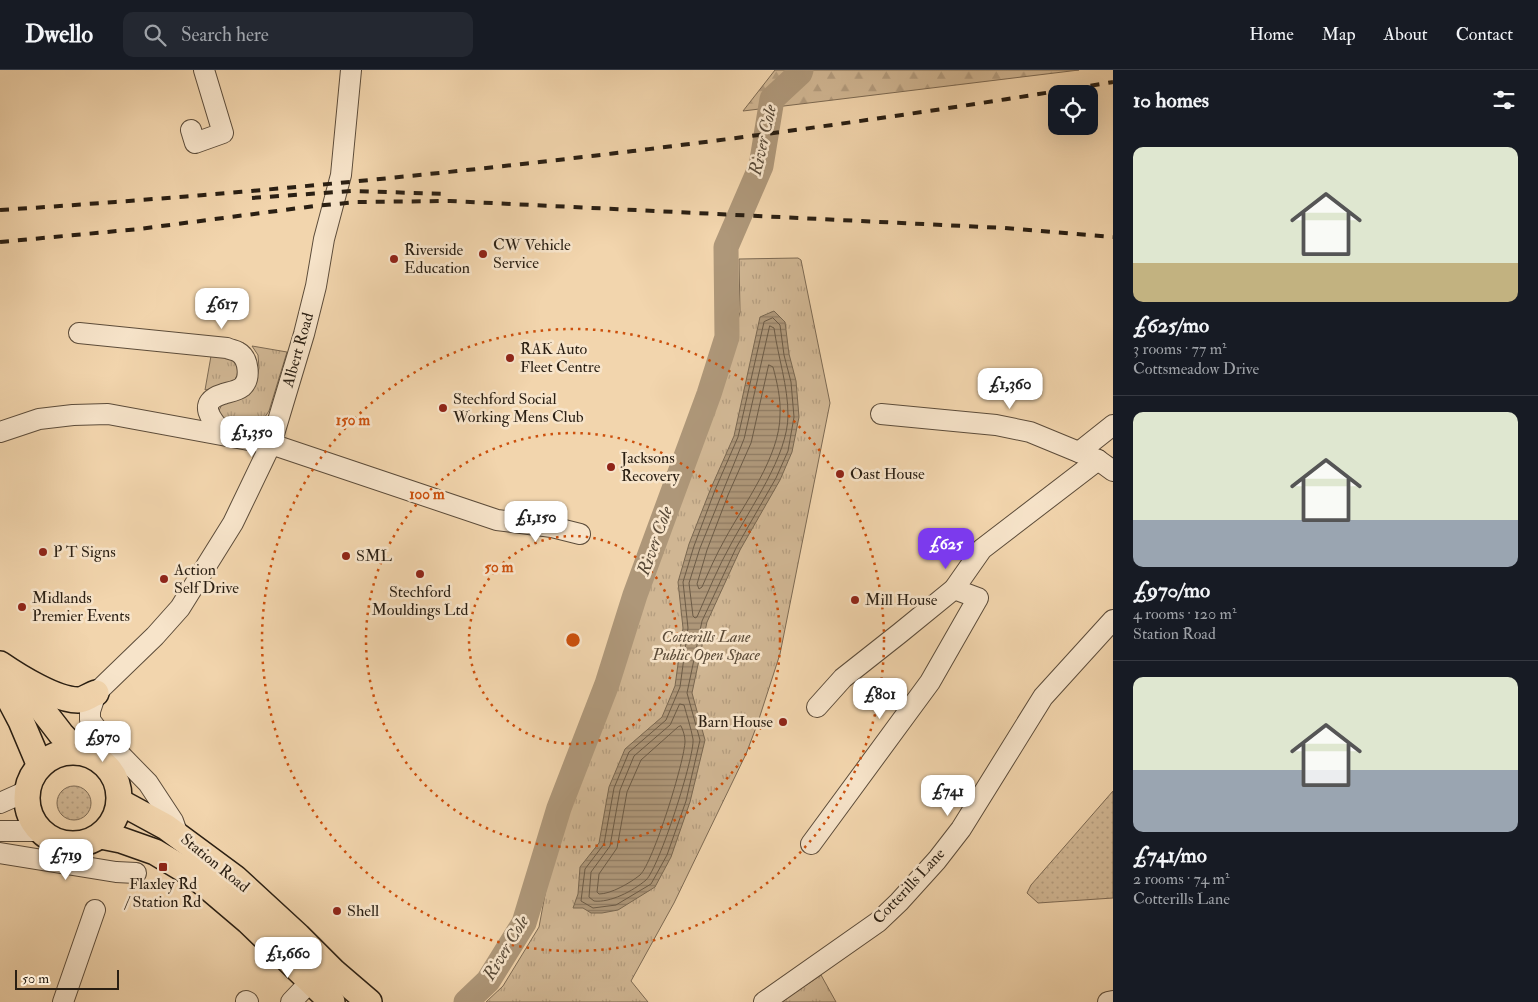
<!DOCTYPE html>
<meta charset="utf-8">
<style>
:root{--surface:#171b24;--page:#242831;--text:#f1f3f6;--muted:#9ea1a6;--line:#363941;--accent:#7c3aed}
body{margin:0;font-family:"IM FELL Double Pica",serif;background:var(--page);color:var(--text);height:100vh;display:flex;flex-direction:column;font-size:19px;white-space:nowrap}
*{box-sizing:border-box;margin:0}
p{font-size:16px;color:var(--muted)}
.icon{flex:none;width:28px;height:28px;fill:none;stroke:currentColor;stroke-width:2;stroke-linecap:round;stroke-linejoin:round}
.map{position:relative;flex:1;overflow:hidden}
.sheet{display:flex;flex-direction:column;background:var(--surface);width:425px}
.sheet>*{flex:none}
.fabs{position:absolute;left:1048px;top:15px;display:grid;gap:10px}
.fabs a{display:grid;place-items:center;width:50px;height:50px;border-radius:10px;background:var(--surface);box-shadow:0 5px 20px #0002;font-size:25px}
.scale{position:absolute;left:15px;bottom:12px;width:104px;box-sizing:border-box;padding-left:5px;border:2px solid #2a1f13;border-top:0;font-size:14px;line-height:18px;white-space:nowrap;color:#2a1f13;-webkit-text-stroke:4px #f7e4ca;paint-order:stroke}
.price{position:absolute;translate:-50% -42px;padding:0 11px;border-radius:10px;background:#fff;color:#222;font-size:16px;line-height:32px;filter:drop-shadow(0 1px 2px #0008)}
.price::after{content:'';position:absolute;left:50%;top:30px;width:15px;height:11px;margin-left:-8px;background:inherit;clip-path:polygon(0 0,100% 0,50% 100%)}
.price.active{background:var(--accent);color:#fff}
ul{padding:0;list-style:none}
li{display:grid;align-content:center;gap:10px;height:265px;padding:0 20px}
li+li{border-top:1px solid var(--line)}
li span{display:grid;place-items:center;height:155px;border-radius:10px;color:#555}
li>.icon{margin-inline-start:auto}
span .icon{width:90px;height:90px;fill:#fffc;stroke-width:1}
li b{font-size:21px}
h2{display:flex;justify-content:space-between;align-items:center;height:60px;padding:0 20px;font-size:21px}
header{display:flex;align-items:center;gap:30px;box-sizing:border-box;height:70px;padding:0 25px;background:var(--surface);border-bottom:1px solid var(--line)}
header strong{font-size:24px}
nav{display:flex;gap:28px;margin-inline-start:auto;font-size:18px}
.search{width:350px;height:45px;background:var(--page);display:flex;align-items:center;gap:12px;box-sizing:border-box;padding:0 18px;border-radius:10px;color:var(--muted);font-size:19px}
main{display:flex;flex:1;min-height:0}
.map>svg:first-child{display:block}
</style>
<header>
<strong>Dwello</strong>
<div class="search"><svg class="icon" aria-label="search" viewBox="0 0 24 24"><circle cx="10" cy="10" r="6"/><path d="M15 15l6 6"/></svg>Search here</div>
<nav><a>Home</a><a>Map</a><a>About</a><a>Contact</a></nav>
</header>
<main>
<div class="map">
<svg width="1113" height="932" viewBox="0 0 1113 932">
<defs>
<pattern id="grass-tufts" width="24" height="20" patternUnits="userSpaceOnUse" patternTransform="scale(1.25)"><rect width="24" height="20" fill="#d0b693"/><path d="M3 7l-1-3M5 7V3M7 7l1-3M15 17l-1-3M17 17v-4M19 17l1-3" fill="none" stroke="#b39c7e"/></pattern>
<pattern id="forest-firs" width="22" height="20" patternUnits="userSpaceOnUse" patternTransform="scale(1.25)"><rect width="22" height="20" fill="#d0b693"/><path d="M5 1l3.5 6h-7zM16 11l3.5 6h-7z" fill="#b39c7e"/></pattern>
<pattern id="garden-dots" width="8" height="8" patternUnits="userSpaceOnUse" patternTransform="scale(1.25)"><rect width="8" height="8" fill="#d0b693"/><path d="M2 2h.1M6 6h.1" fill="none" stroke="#b39c7e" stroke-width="1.8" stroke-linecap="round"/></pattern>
<pattern id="water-rules" width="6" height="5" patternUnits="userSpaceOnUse" patternTransform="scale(1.25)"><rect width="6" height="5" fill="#ae9779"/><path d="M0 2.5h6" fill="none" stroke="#8e7b62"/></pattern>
</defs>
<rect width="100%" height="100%" fill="#f2d5ad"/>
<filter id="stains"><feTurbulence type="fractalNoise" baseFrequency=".004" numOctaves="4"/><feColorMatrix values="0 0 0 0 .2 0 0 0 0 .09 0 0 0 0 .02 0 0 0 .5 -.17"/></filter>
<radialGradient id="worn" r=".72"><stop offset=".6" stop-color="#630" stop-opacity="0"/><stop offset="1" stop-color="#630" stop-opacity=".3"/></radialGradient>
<g fill="url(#grass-tufts)" stroke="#7d6a53">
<polygon points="798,188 801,190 830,333 780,584 757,655 746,684 674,833 631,911 648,932 486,932 503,916 539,857 549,803 559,765 578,707 602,654 624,596 660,481 698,384 722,312 740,242 739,189"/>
<polygon points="252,276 287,282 269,341 260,354 247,355 223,350 218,342 223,333 249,322 255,315 259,298 258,285"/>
<polygon points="227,285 242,299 232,314 205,320 211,286"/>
<polygon points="821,905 836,932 781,932"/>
</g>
<polygon fill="url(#forest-firs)" stroke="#7d6a53" points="775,0 1079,0 743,41"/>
<g fill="url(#garden-dots)" stroke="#7d6a53">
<circle cx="74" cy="733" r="17"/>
<polygon points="1113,721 1113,828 1038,833 1027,823 1031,815"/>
</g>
<polygon fill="url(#water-rules)" stroke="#796750" points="774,241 785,252 789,284 796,311 799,347 792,382 780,410 740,480 707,552 692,623 705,670 690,732 671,787 655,817 618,840 602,843 591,843 583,838 573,838 578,824 580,797 599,773 609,717 625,679 662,647 675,616 683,558 678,512 689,474 711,418 734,366 760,247"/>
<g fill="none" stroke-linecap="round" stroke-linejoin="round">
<g stroke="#6c5b46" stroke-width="1">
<polygon points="773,248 780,255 784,285 791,312 794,347 788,381 776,408 736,478 702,551 687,623 700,670 686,731 667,785 651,814 616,835 593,838 581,831 585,799 604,774 614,718 629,682 666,650 680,617 688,558 683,512 694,476 715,420 738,367 764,252"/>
<path d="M770,256L774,258C778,287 788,316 788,345C788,386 750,438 731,474C718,497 708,522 697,547L695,548L693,546L689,513L700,478L744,369Z"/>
<path d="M769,295L773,297C777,312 781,329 780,345C780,386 744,434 725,469C716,485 709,501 702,517L699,519L697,514L707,480L728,425L751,373Z"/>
<path d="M680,634L684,635C687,646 691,658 693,669C695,686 659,798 646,810C633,821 610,833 594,831L589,827L591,802L610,776L620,720L634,686L670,655Z"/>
<path d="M681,656C683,660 685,666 685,671C685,690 653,793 640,805C630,813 611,824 599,824L597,822L599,804L617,778L627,722L641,690L678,657Z"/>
</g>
<polyline stroke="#ae9779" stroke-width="25" points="466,932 488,911 524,853 559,738 607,614 635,525 709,324 727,267 726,177 761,96 772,29 800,3 801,0"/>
<g stroke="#5c4c3a" stroke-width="22">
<g id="minor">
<polyline points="191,60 195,73 223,63 204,0"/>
<path d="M79,263L227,278C231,280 235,280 238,282C249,288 251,309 242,317C237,321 229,322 223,324C196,332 211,350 224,364"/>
<polyline points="881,344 996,355 1030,362 1098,390 1113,401"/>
<polyline points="0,362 39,349 73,345 108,344 271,374 497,450 552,457 580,464"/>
<polyline points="1079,382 1113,355"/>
<polyline points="817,637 843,608 900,563 954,519 982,479 1098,390"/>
<polyline points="0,733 27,721"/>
<polyline points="0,761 40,761"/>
<polyline points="178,765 173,751 148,713 102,666 90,650 90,641 96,623 155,566 180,538 233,453 271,374 304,264 316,216 324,169 341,105 351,0"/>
<polyline points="811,774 930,612 978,528 954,519"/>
<polyline points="0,783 116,802 136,803"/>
<polyline points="246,931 248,932"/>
<polyline points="63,932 95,840"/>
<polyline points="291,932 311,911"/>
<polyline points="764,932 878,852 899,832 937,790 961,759 1043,627 1113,550"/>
<polyline points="1108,932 1113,931"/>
</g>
</g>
<g stroke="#2a1f13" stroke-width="28">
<g id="major">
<path d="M0,594C19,607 56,630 78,630C84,630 90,625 96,623"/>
<polyline points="0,611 21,651 40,696"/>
<polyline points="20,611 61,664 78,682"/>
<circle cx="73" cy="728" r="46"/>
<polyline points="120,732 166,757 235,808 298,866 334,902 369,932"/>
<polyline points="101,766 121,770 155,782 195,806 248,851 332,932"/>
</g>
</g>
<use href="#minor" stroke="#f7e4ca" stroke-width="20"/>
<use href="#major" stroke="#f2d5ad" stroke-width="25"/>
<g stroke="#2a1f13" stroke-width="4" stroke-dasharray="9 9" stroke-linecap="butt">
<polyline points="252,128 351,121 449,124"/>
<path d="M0,140C373,116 745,73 1113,12"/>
<polyline points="0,172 139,159 315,136 357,132 450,131 1005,158 1113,167"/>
</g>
</g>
<g fill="none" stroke="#cc500d" stroke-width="2.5" stroke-dasharray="2.5 5">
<circle cx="573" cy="570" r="104"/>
<circle cx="573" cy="570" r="207"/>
<circle cx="573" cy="570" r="311"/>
</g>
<g fill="#8f2418" stroke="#f7e4ca" stroke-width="2">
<circle cx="483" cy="184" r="5"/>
<circle cx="394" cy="189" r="5"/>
<circle cx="510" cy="288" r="5"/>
<circle cx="443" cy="338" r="5"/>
<circle cx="611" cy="397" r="5"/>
<circle cx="840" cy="404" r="5"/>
<circle cx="43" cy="482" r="5"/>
<circle cx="346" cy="486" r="5"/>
<circle cx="420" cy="504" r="5"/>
<circle cx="164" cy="509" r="5"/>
<circle cx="855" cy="530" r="5"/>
<circle cx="22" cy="537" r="5"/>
<circle cx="783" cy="652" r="5"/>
<rect x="158" y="792" width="10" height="10" rx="2.5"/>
<circle cx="337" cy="841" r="5"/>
</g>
<g text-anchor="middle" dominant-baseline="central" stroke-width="5" stroke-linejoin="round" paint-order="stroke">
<g font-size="16" fill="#2a1f13" stroke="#f7e4ca" text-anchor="start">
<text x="493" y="175">CW Vehicle<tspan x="493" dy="18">Service</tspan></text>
<text x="404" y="180">Riverside<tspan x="404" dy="18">Education</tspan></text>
<text x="520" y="279">RAK Auto<tspan x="520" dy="18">Fleet Centre</tspan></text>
<text x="453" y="329">Stechford Social<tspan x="453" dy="18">Working Mens Club</tspan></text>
<text x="621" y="388">Jacksons<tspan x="621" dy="18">Recovery</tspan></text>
<text x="850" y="404">Oast House</text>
<text x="53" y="482">P T Signs</text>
<text x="356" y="486">SML</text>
<text x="174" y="500">Action<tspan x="174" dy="18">Self Drive</tspan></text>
<text x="420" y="522" text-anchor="middle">Stechford<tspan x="420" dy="18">Mouldings Ltd</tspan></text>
<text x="32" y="528">Midlands<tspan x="32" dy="18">Premier Events</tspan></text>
<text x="865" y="530">Mill House</text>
<text x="773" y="652" text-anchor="end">Barn House</text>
<text x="163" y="814" text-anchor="middle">Flaxley Rd<tspan x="163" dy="18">/ Station Rd</tspan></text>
<text x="347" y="841">Shell</text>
</g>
<g font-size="16" fill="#2a1f13" stroke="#f7e4ca">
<text transform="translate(298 280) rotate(-74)">Albert Road</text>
<text transform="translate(215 793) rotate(39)">Station Road</text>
<text transform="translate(909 816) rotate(-47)">Cotterills Lane</text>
</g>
<g font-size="16" font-style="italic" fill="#5c4c39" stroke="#f7e4ca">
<text x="706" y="567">Cotterills Lane<tspan x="706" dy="18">Public Open Space</tspan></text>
</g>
<g font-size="18" font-style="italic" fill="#584937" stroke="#f7e4ca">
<text transform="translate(763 70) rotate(-77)">River Cole</text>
<text transform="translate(655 471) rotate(-70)">River Cole</text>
<text transform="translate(506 878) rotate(-59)">River Cole</text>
</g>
</g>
<circle cx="573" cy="570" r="8" fill="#cc500d" stroke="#f7e4ca" stroke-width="2.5"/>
<g font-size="15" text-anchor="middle" font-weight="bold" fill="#cc500d" stroke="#f7e4ca" stroke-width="5" stroke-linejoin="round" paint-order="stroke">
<text x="353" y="355">150 m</text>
<text x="427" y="429">100 m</text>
<text x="499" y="502">50 m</text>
</g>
<rect width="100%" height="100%" filter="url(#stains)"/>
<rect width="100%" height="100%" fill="url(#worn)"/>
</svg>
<div class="fabs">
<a><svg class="icon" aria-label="locate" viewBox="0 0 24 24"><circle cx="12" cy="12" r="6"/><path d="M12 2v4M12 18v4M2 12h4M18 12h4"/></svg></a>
</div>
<div class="scale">50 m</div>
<b class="price" style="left:222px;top:260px">£617</b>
<b class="price" style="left:1010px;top:340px">£1,360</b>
<b class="price" style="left:252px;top:388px">£1,350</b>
<b class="price" style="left:536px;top:473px">£1,150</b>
<b class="price active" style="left:946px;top:500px">£625</b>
<b class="price" style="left:880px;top:650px">£801</b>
<b class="price" style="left:103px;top:693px">£970</b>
<b class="price" style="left:948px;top:747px">£741</b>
<b class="price" style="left:66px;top:811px">£719</b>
<b class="price" style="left:288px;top:909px">£1,660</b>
</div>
<section class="sheet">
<h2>10 homes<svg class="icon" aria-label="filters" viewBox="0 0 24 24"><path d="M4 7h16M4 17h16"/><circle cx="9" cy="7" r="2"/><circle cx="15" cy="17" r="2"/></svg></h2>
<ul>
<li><span style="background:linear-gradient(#dfe7d0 75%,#c2b280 0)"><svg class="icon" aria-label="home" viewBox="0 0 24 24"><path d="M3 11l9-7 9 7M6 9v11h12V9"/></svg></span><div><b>£625/mo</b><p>3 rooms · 77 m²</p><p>Cottsmeadow Drive</p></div></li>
<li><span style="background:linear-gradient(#dfe7d0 70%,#9aa5b1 0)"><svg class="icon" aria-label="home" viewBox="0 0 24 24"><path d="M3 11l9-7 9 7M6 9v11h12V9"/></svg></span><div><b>£970/mo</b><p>4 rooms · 120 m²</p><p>Station Road</p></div></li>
<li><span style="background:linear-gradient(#dfe7d0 60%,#9aa5b1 0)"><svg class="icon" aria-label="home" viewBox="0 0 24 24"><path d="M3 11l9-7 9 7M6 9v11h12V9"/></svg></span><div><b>£741/mo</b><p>2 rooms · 74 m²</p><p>Cotterills Lane</p></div></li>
</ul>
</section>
</main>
